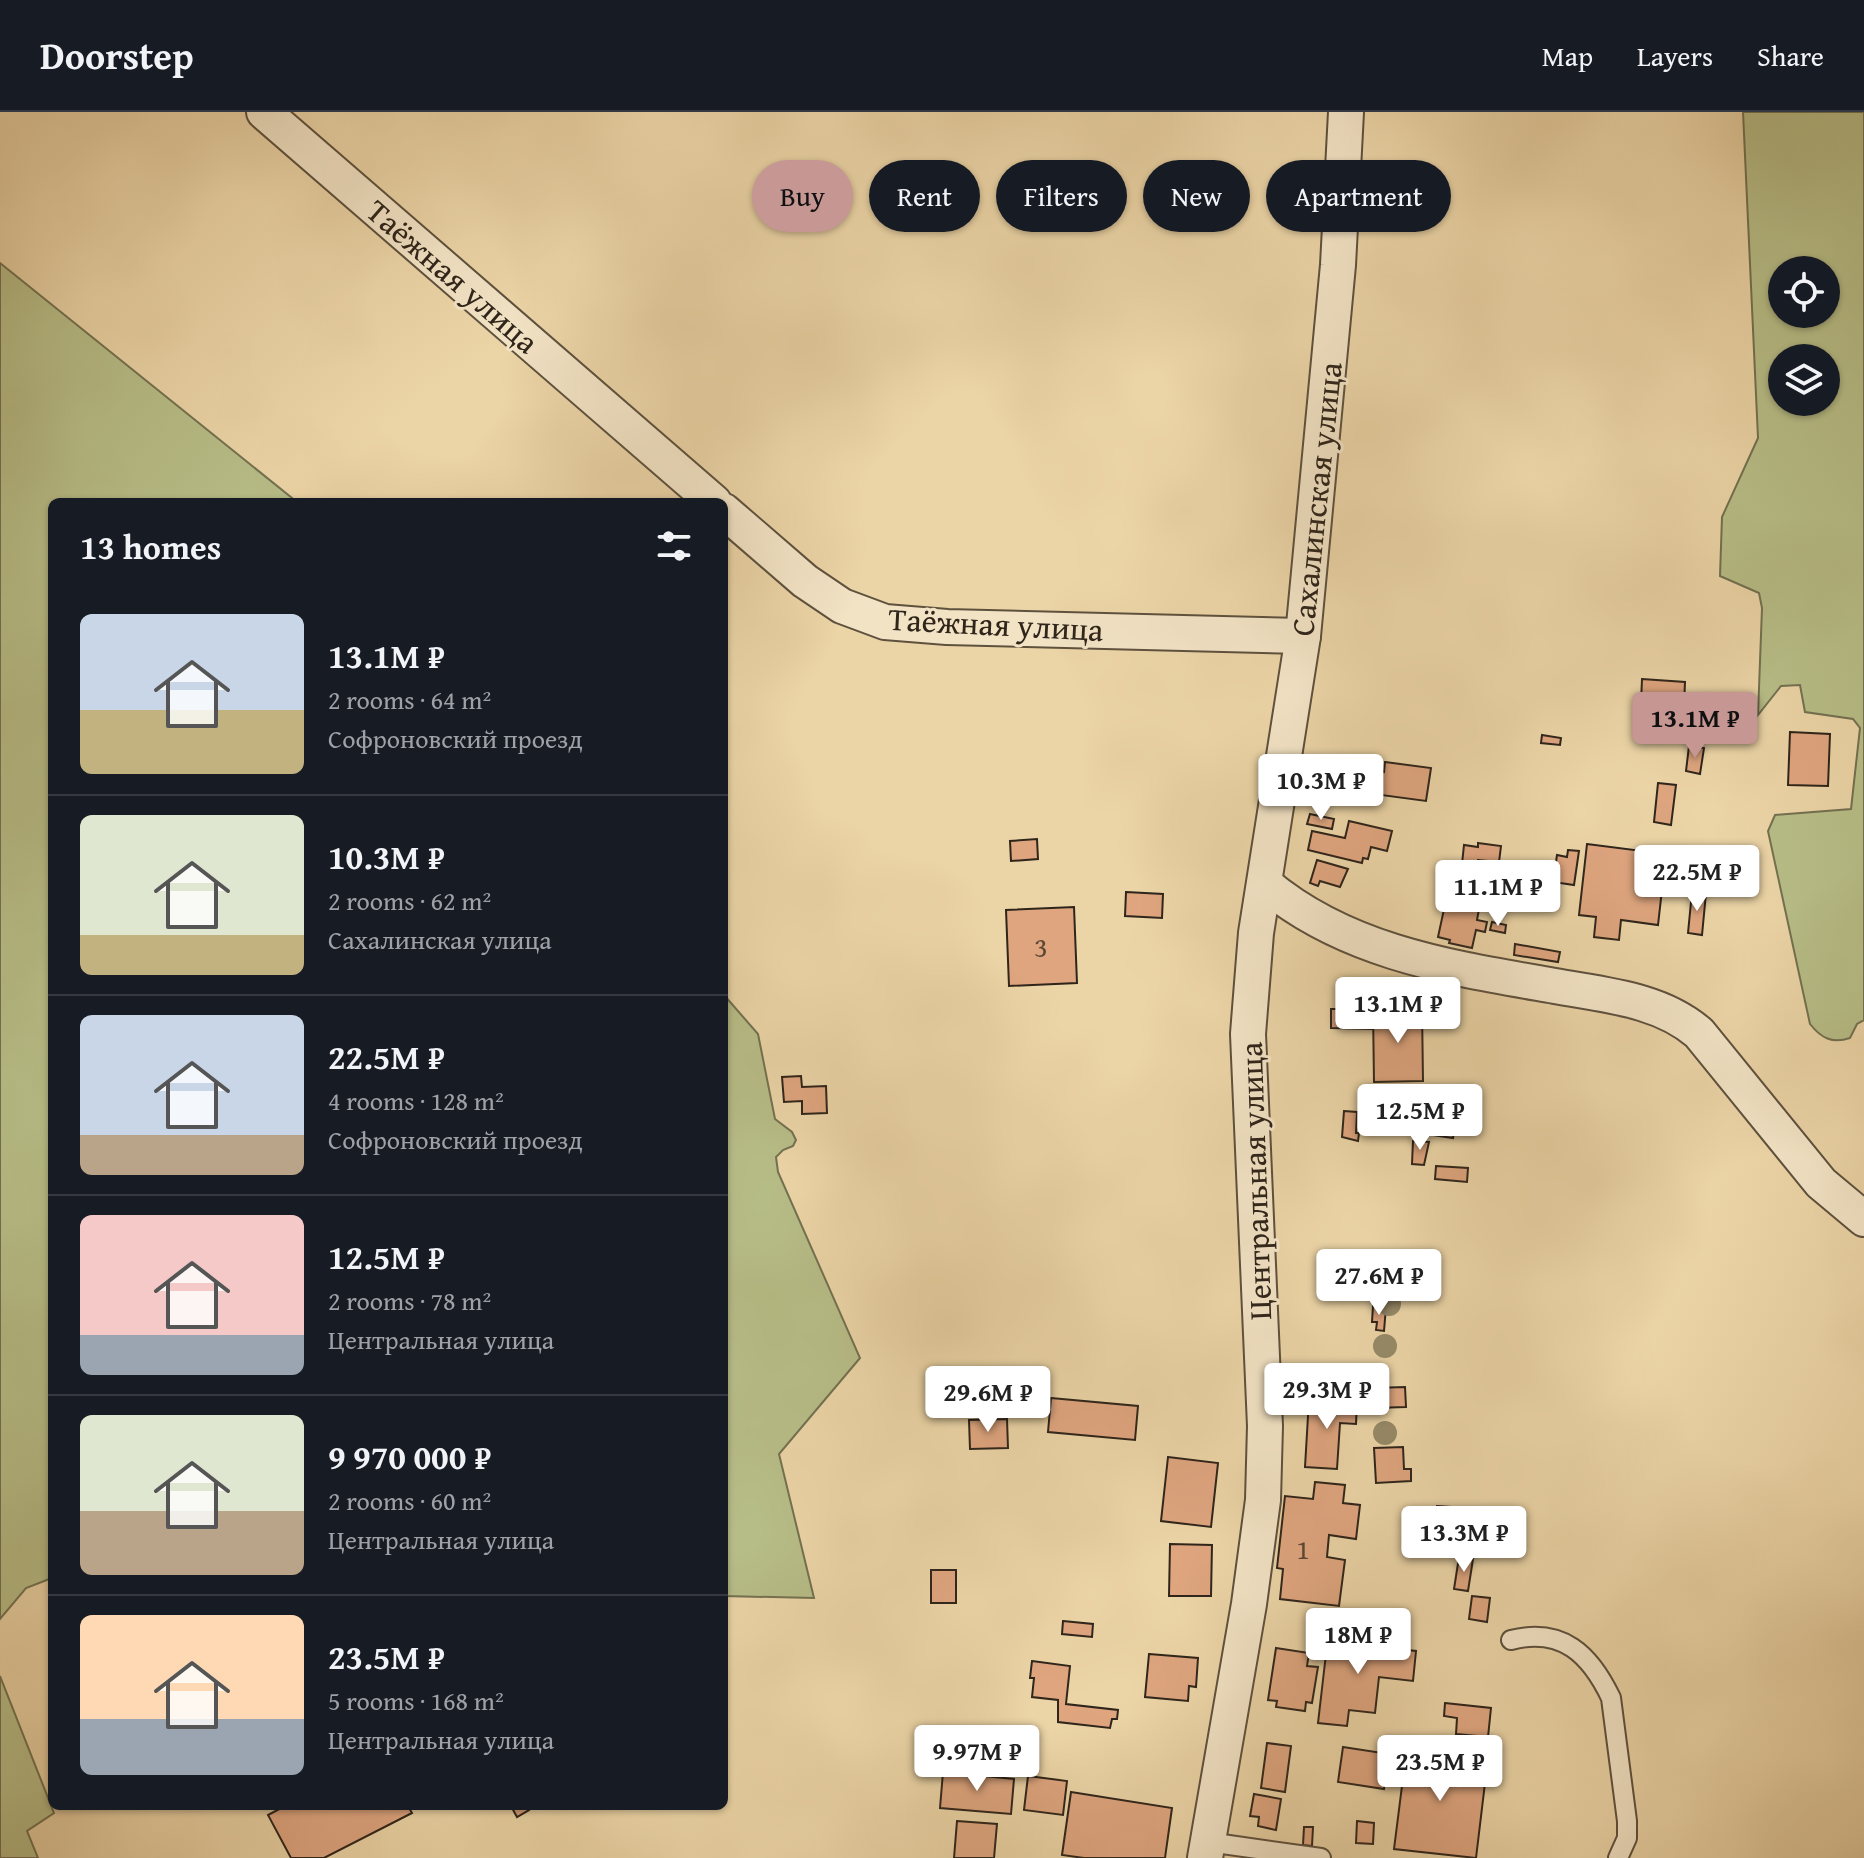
<!DOCTYPE html>
<meta charset="utf-8">
<style>
:root{--surface:#171b24;--page:#242831;--text:#f1f3f6;--muted:#9ea1a6;--line:#363941;--accent:#c59692}
body{margin:0;font-family:"Gentium Book Plus",serif;background:var(--page);color:var(--text);height:100vh;display:flex;flex-direction:column;font-size:30px;white-space:nowrap}
*{box-sizing:border-box;margin:0}
p{font-size:26px;color:var(--muted)}
.icon{flex:none;width:44px;height:44px;fill:none;stroke:currentColor;stroke-width:2;stroke-linecap:round;stroke-linejoin:round}
.map{position:relative;flex:1;overflow:hidden}
.panel{position:absolute;left:48px;top:386px;width:680px;height:1312px;display:flex;flex-direction:column;background:var(--surface);border-radius:12px;box-shadow:0 2px 6px #0004}
.panel>*{flex:none}
.hud{position:absolute;left:752px;top:48px;width:760px;height:72px;display:flex;gap:16px}
.tools{position:absolute;left:1768px;top:144px;display:grid;gap:16px}
.tools a{display:grid;place-items:center;width:72px;height:72px;border-radius:50%;background:var(--surface);box-shadow:0 2px 6px #0004;font-size:40px}
.price{position:absolute;translate:-50% -68px;padding:0 18px;border-radius:8px;background:#fff;color:#222;font-size:26px;line-height:52px;filter:drop-shadow(0 2px 4px #0008)}
.price::after{content:'';position:absolute;left:50%;top:48px;width:24px;height:18px;margin-left:-12px;background:inherit;clip-path:polygon(0 0,100% 0,50% 100%)}
.price.selected{background:var(--accent);color:#111}
ul{padding:0;list-style:none}
li{display:flex;align-items:center;gap:24px;height:200px;padding:0 32px}
li+li{border-top:2px solid var(--line)}
li span{display:grid;place-items:center;flex:none;width:224px;height:160px;border-radius:12px;color:#555}
li>.icon{margin-inline-start:auto}
span .icon{width:96px;height:96px;fill:#fffc;stroke-width:1}
li b{font-size:34px}
h2{display:flex;justify-content:space-between;align-items:center;height:96px;padding:0 32px;font-size:34px}
.tag{padding:0 28px;border-radius:36px;background:var(--surface);box-shadow:0 2px 6px #0004;font-size:28px;line-height:72px}
.tag.selected{background:var(--accent);color:#111}
header{display:flex;align-items:center;gap:48px;box-sizing:border-box;height:112px;padding:0 40px;background:var(--surface);border-bottom:2px solid var(--line)}
header strong{font-size:38px}
nav{display:flex;gap:44px;margin-inline-start:auto;font-size:28px}
.map>svg:first-child{display:block}
</style>
<header>
<strong>Doorstep</strong>
<nav><a>Map</a><a>Layers</a><a>Share</a></nav>
</header>
<div class="map">
<svg width="1864" height="1746" viewBox="0 0 1864 1746">
<rect width="100%" height="100%" fill="#ebd4a6"/>
<filter id="stains"><feTurbulence type="fractalNoise" baseFrequency=".0025" numOctaves="4"/><feColorMatrix values="0 0 0 0 .2 0 0 0 0 .09 0 0 0 0 .02 0 0 0 .5 -.17"/></filter>
<radialGradient id="worn" r=".72"><stop offset=".6" stop-color="#630" stop-opacity="0"/><stop offset="1" stop-color="#630" stop-opacity=".3"/></radialGradient>
<g fill="#b7bd87" stroke="#737151" stroke-width="2" fill-rule="evenodd">
<path d="M1743,0H1864V908L1857,912L1850,926C1832,932 1821,926 1810,912L1768,719L1775,703L1851,697L1860,616L1853,607L1805,600L1800,573L1781,574L1758,603L1762,496L1759,481L1720,464L1722,405L1758,326ZM1826,158V202H1782V158ZM1826,246V290H1782V246Z"/>
<polygon points="0,151 297,390 52,390 52,1466 26,1476 0,1507"/>
<polygon points="724,883 758,922 775,1007 792,1020 796,1028 793,1034 783,1038 776,1045 778,1060 860,1246 779,1342 814,1486 724,1484"/>
<polygon points="0,1564 54,1701 27,1719 38,1746 0,1746"/>
</g>
<g fill="#dea57f" stroke="#2f251b" stroke-width="2">
<polygon points="1642,567 1685,570 1684,594 1641,591"/>
<polygon points="1790,620 1830,622 1828,674 1788,673"/>
<polygon points="1542,623 1561,626 1560,633 1541,631"/>
<polygon points="1689,634 1704,636 1700,662 1686,659"/>
<polygon points="1385,650 1431,656 1426,689 1381,683 1382,673 1376,673 1378,659 1384,660"/>
<polygon points="1344,652 1359,655 1357,668 1352,667 1351,675 1340,673"/>
<polygon points="1658,671 1676,673 1671,713 1654,710"/>
<polygon points="1310,702 1334,707 1332,717 1307,712"/>
<polygon points="1349,709 1392,719 1387,739 1371,735 1368,747 1363,746 1362,751 1308,738 1312,719 1345,726"/>
<polygon points="1037,727 1038,747 1011,749 1010,729"/>
<polygon points="1478,731 1501,734 1499,750 1478,748 1478,753 1462,752 1464,733 1478,735"/>
<polygon points="1587,732 1666,742 1658,813 1621,808 1619,828 1594,825 1596,805 1579,803"/>
<polygon points="1568,738 1579,739 1574,773 1553,770 1557,743 1567,745"/>
<polygon points="1317,748 1348,757 1340,775 1320,769 1318,774 1310,771"/>
<polygon points="1483,755 1497,755 1497,763 1492,763 1492,766 1467,762 1467,757 1476,758"/>
<polygon points="1447,766 1495,777 1493,784 1478,781 1474,797 1479,797 1477,808 1487,810 1485,820 1476,818 1472,836 1449,831 1450,828 1438,825 1446,788 1442,786"/>
<polygon points="1126,780 1163,782 1162,806 1125,804"/>
<polygon points="1692,780 1706,781 1702,823 1688,821"/>
<polygon points="1074,795 1077,871 1009,874 1006,798"/>
<polygon points="1492,810 1506,813 1505,821 1490,818"/>
<polygon points="1515,832 1560,840 1558,850 1514,843"/>
<polygon points="1422,896 1423,969 1374,970 1373,897"/>
<polygon points="1331,897 1373,897 1373,917 1331,916"/>
<polygon points="801,964 802,975 826,974 827,1001 802,1002 802,989 784,990 782,965"/>
<polygon points="1344,999 1357,1000 1356,1021 1359,1021 1358,1029 1342,1025"/>
<polygon points="1434,1009 1455,1012 1453,1026 1432,1023"/>
<polygon points="1413,1029 1429,1030 1424,1053 1412,1052"/>
<polygon points="1436,1054 1468,1056 1467,1070 1435,1067"/>
<polygon points="1373,1194 1386,1195 1384,1219 1376,1218 1377,1210 1372,1210"/>
<polygon points="1405,1275 1406,1295 1373,1296 1373,1276"/>
<polygon points="1051,1286 1138,1294 1135,1328 1048,1320"/>
<polygon points="1309,1287 1357,1290 1356,1312 1340,1311 1337,1357 1305,1355"/>
<polygon points="1007,1307 1008,1336 970,1337 969,1308"/>
<polygon points="1403,1335 1404,1357 1411,1357 1411,1369 1376,1371 1374,1336"/>
<polygon points="1168,1345 1218,1351 1211,1415 1161,1409"/>
<polygon points="1315,1370 1345,1373 1343,1391 1360,1393 1356,1427 1329,1423 1327,1445 1345,1448 1339,1494 1280,1487 1283,1457 1277,1456 1285,1384 1313,1387"/>
<polygon points="1437,1394 1451,1395 1448,1431 1434,1430"/>
<polygon points="1170,1432 1212,1433 1211,1484 1169,1484"/>
<polygon points="1459,1445 1473,1447 1468,1479 1454,1477"/>
<rect x="931" y="1458" width="25" height="33"/>
<polygon points="1472,1484 1490,1486 1487,1510 1469,1507"/>
<polygon points="1063,1509 1093,1512 1092,1525 1062,1522"/>
<polygon points="1329,1516 1351,1518 1350,1532 1416,1539 1413,1569 1379,1565 1375,1601 1349,1598 1347,1614 1318,1611"/>
<polygon points="1276,1536 1309,1541 1307,1554 1318,1555 1312,1591 1306,1590 1305,1599 1276,1595 1277,1589 1268,1588"/>
<polygon points="1149,1542 1198,1546 1196,1575 1189,1574 1188,1589 1145,1585"/>
<polygon points="1032,1549 1070,1554 1066,1592 1118,1598 1117,1607 1112,1607 1110,1616 1058,1610 1058,1588 1032,1585 1034,1566 1030,1566"/>
<polygon points="1445,1591 1491,1596 1488,1625 1456,1622 1457,1606 1444,1604"/>
<polygon points="1267,1631 1291,1634 1285,1680 1261,1676"/>
<polygon points="1343,1635 1389,1642 1384,1677 1338,1670"/>
<polygon points="1406,1636 1488,1646 1476,1746 1394,1737 1404,1658 1395,1657 1397,1640 1406,1642"/>
<polygon points="943,1660 1014,1667 1011,1702 940,1696"/>
<polygon points="1028,1664 1067,1669 1063,1703 1024,1698"/>
<polygon points="1071,1680 1172,1696 1165,1746 1084,1746 1062,1743"/>
<polygon points="1254,1682 1281,1687 1276,1718 1258,1714 1259,1705 1250,1704"/>
<polygon points="285,1694 408,1694 412,1701 324,1746 291,1746 268,1703"/>
<polygon points="511,1694 527,1694 529,1698 517,1705"/>
<polygon points="957,1709 997,1712 994,1746 954,1746"/>
<polygon points="1357,1709 1374,1711 1373,1732 1356,1731"/>
<polygon points="1304,1715 1313,1715 1312,1734 1303,1733"/>
</g>
<g fill="none" stroke-linecap="round" stroke-linejoin="round">
<g stroke="#5e513e" stroke-width="22">
<g id="lane">
<path d="M1511,1528C1562,1515 1590,1542 1611,1586L1627,1709V1726L1618,1746"/>
<polyline points="1208,1730 1321,1746"/>
</g>
</g>
<g stroke="#5e513e" stroke-width="38">
<g id="street">
<polyline points="264,0 714,390"/>
<polyline points="724,399 805,469 842,494 885,510 947,515 1303,524"/>
<path d="M1265,772C1347,841 1452,856 1555,874C1604,883 1660,887 1699,921L1821,1071L1864,1107"/>
<polyline points="1205,1746 1249,1492 1263,1388 1265,1314 1248,922 1256,821 1303,524 1338,153 1346,0"/>
</g>
</g>
<use href="#lane" stroke="#f2e3c5" stroke-width="18"/>
<use href="#street" stroke="#f2e3c5" stroke-width="34"/>
</g>
<g fill="#968968">
<circle cx="1389" cy="1192" r="12"/>
<circle cx="1385" cy="1234" r="12"/>
<circle cx="1385" cy="1321" r="12"/>
</g>
<g text-anchor="middle" dominant-baseline="central" stroke-width="6" stroke-linejoin="round" paint-order="stroke">
<g font-size="28" fill="#5b4534">
<text x="1041" y="834">3</text>
<text x="1303" y="1436">1</text>
</g>
<g font-size="32" fill="#2f251b" stroke="#f2e3c5">
<text transform="translate(453 164) rotate(41)">Таёжная улица</text>
<text transform="translate(1316 387) rotate(-84)">Сахалинская улица</text>
<text transform="translate(996 512) rotate(3)">Таёжная улица</text>
<text transform="translate(1255 1069) rotate(-92)">Центральная улица</text>
</g>
</g>
<rect width="100%" height="100%" filter="url(#stains)"/>
<rect width="100%" height="100%" fill="url(#worn)"/>
</svg>
<div class="tools">
<a><svg class="icon" aria-label="locate" viewBox="0 0 24 24"><circle cx="12" cy="12" r="6"/><path d="M12 2v4M12 18v4M2 12h4M18 12h4"/></svg></a>
<a><svg class="icon" aria-label="layers" viewBox="0 0 24 24"><path d="M12 4l9 5-9 5-9-5zM3 14l9 5 9-5"/></svg></a>
</div>
<b class="price selected" style="left:1695px;top:648px">13.1M ₽</b>
<b class="price" style="left:1321px;top:710px">10.3M ₽</b>
<b class="price" style="left:1697px;top:801px">22.5M ₽</b>
<b class="price" style="left:1498px;top:816px">11.1M ₽</b>
<b class="price" style="left:1398px;top:933px">13.1M ₽</b>
<b class="price" style="left:1420px;top:1040px">12.5M ₽</b>
<b class="price" style="left:1379px;top:1205px">27.6M ₽</b>
<b class="price" style="left:1327px;top:1319px">29.3M ₽</b>
<b class="price" style="left:988px;top:1322px">29.6M ₽</b>
<b class="price" style="left:1464px;top:1462px">13.3M ₽</b>
<b class="price" style="left:1358px;top:1564px">18M ₽</b>
<b class="price" style="left:977px;top:1681px">9.97M ₽</b>
<b class="price" style="left:1440px;top:1691px">23.5M ₽</b>
<div class="hud">
<a class="tag selected">Buy</a>
<a class="tag">Rent</a>
<a class="tag">Filters</a>
<a class="tag">New</a>
<a class="tag">Apartment</a>
</div>
<section class="panel">
<h2>13 homes<svg class="icon" aria-label="filters" viewBox="0 0 24 24"><path d="M4 7h16M4 17h16"/><circle cx="9" cy="7" r="2"/><circle cx="15" cy="17" r="2"/></svg></h2>
<ul>
<li><span style="background:linear-gradient(#c9d6e8 60%,#c2b280 0)"><svg class="icon" aria-label="home" viewBox="0 0 24 24"><path d="M3 11l9-7 9 7M6 9v11h12V9"/></svg></span><div><b>13.1M ₽</b><p>2 rooms · 64 m²</p><p>Софроновский проезд</p></div></li>
<li><span style="background:linear-gradient(#dfe7d0 75%,#c2b280 0)"><svg class="icon" aria-label="home" viewBox="0 0 24 24"><path d="M3 11l9-7 9 7M6 9v11h12V9"/></svg></span><div><b>10.3M ₽</b><p>2 rooms · 62 m²</p><p>Сахалинская улица</p></div></li>
<li><span style="background:linear-gradient(#c9d6e8 75%,#b9a48a 0)"><svg class="icon" aria-label="home" viewBox="0 0 24 24"><path d="M3 11l9-7 9 7M6 9v11h12V9"/></svg></span><div><b>22.5M ₽</b><p>4 rooms · 128 m²</p><p>Софроновский проезд</p></div></li>
<li><span style="background:linear-gradient(#f6c9c9 75%,#9aa5b1 0)"><svg class="icon" aria-label="home" viewBox="0 0 24 24"><path d="M3 11l9-7 9 7M6 9v11h12V9"/></svg></span><div><b>12.5M ₽</b><p>2 rooms · 78 m²</p><p>Центральная улица</p></div></li>
<li><span style="background:linear-gradient(#dfe7d0 60%,#b9a48a 0)"><svg class="icon" aria-label="home" viewBox="0 0 24 24"><path d="M3 11l9-7 9 7M6 9v11h12V9"/></svg></span><div><b>9 970 000 ₽</b><p>2 rooms · 60 m²</p><p>Центральная улица</p></div></li>
<li><span style="background:linear-gradient(#ffd9b3 65%,#9aa5b1 0)"><svg class="icon" aria-label="home" viewBox="0 0 24 24"><path d="M3 11l9-7 9 7M6 9v11h12V9"/></svg></span><div><b>23.5M ₽</b><p>5 rooms · 168 m²</p><p>Центральная улица</p></div></li>
</ul>
</section>
</div>
